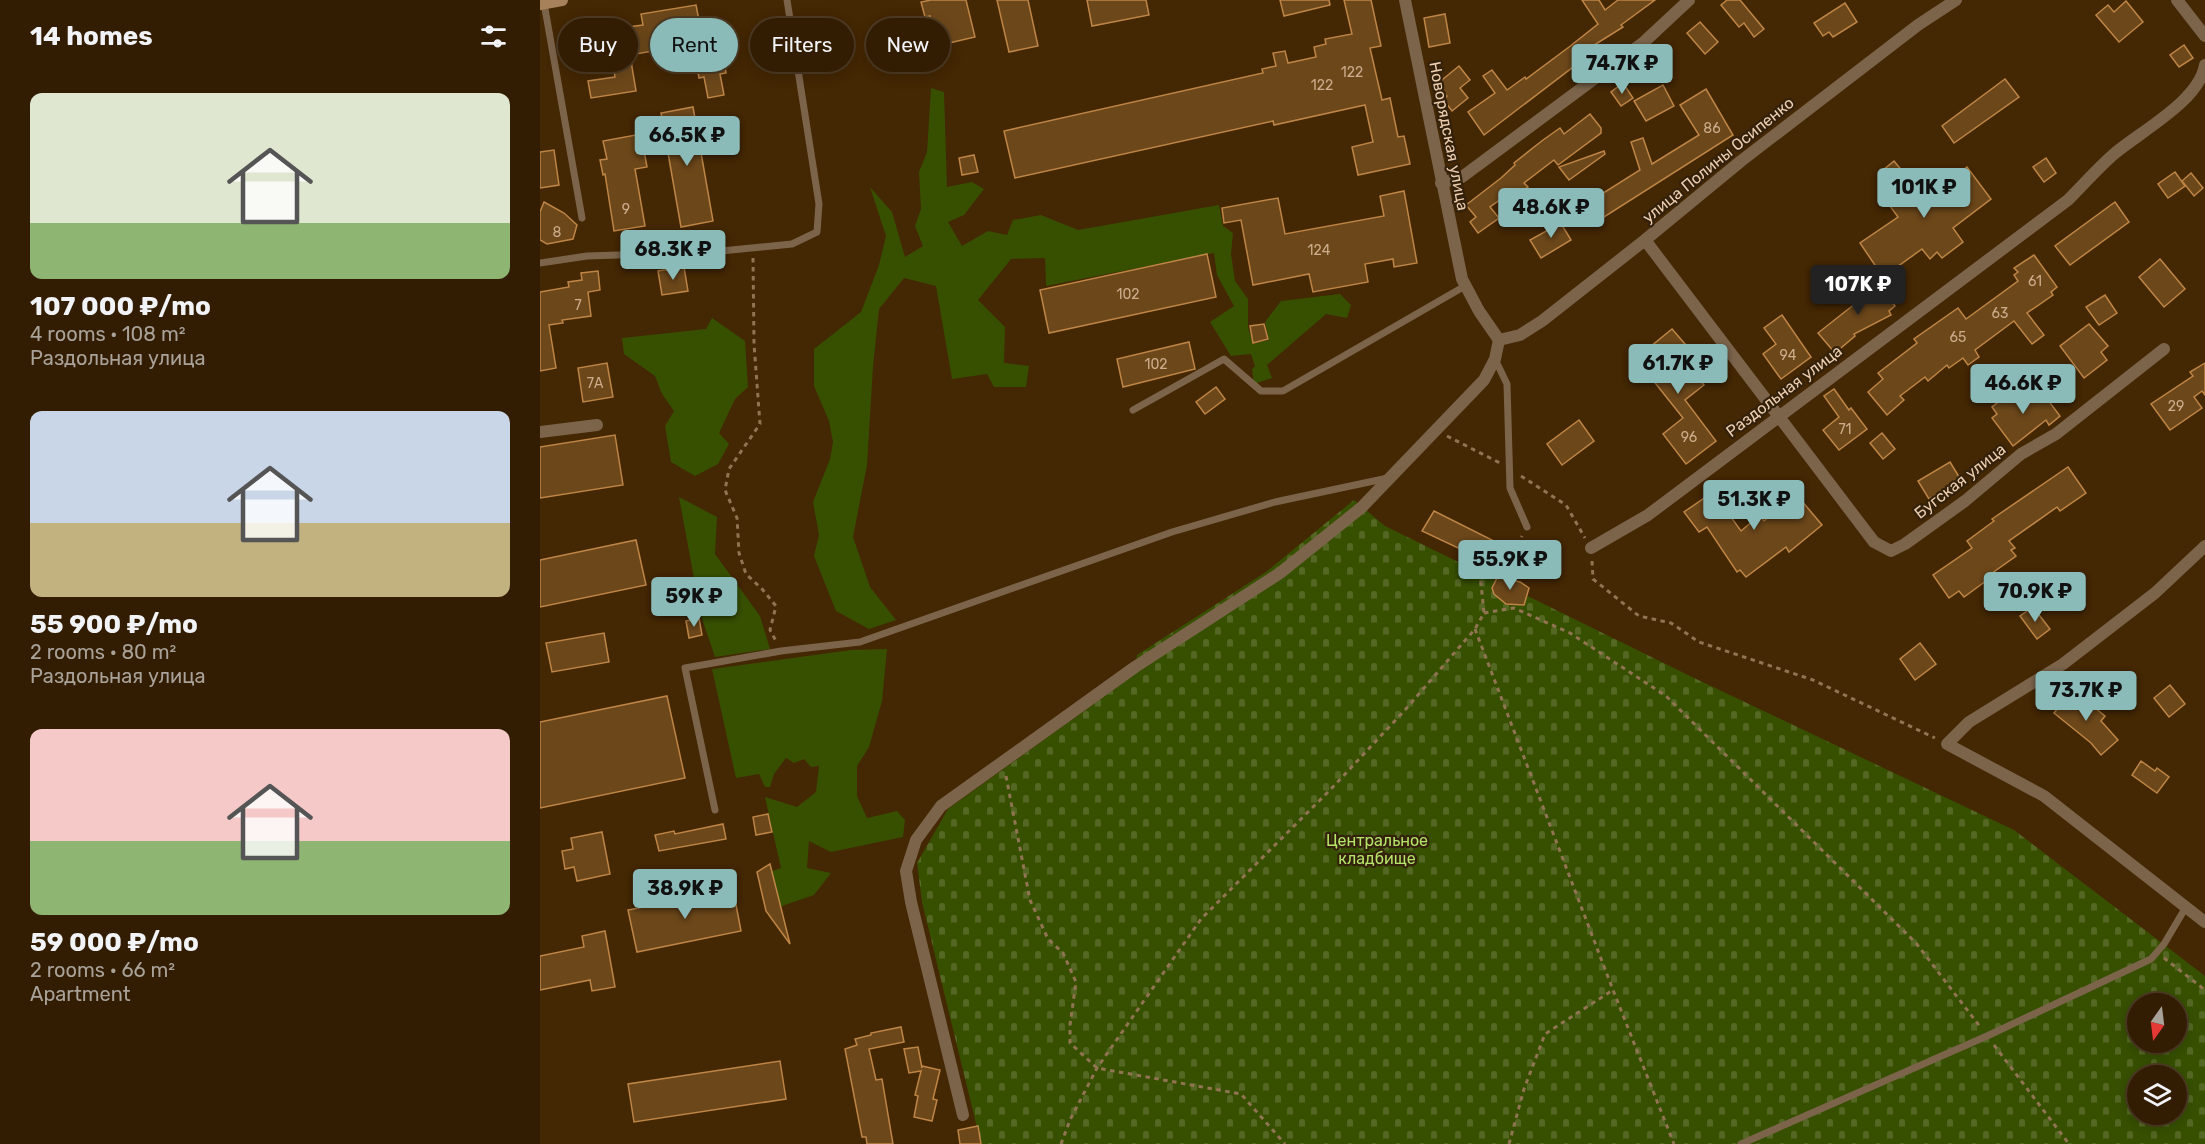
<!DOCTYPE html>
<meta charset="utf-8">
<style>
:root{--surface:#331d02;--page:#3b260c;--text:#f1f3f6;--muted:#a9a299;--line:#4e3b24;--accent:#8bbbb9}
body{margin:0;font-family:Rubik,sans-serif;background:var(--page);color:var(--text);height:100vh;display:flex;flex-direction:column;font-size:22px;white-space:nowrap}
*{box-sizing:border-box;margin:0}
p{font-size:20px;color:var(--muted)}
.icon{flex:none;width:33px;height:33px;fill:none;stroke:currentColor;stroke-width:2;stroke-linecap:round;stroke-linejoin:round}
.map{position:relative;flex:1;overflow:hidden}
.side{display:flex;flex-direction:column;background:var(--surface);width:540px}
.side>*{flex:none}
.top-card{position:absolute;left:18px;top:18px;width:570px;height:54px;display:flex;gap:12px}
.needle{width:39px;rotate:194deg}
.tools{position:absolute;left:1587px;top:993px;display:grid;gap:12px}
.tools a{display:grid;place-items:center;width:60px;height:60px;border-radius:50%;background:var(--surface);box-shadow:0 3px 15px #0003,0 0 0 2px var(--line);font-size:30px}
.price{position:absolute;translate:-50% -51px;padding:0 14px;border-radius:6px;background:var(--accent);color:#111;font-size:20px;line-height:39px;filter:drop-shadow(0 2px 3px #0008)}
.price::after{content:'';position:absolute;left:50%;top:36px;width:18px;height:14px;margin-left:-9px;background:inherit;clip-path:polygon(0 0,100% 0,50% 100%)}
.price.on{background:#222;color:#fff}
ul{padding:0;list-style:none}
li{display:grid;align-content:center;gap:12px;height:318px;padding:0 30px}
li span{display:grid;place-items:center;height:186px;border-radius:12px;color:#555}
li>.icon{margin-inline-start:auto}
span .icon{width:108px;height:108px;fill:#fffc;stroke-width:1}
li b{font-size:26px}
h2{display:flex;justify-content:space-between;align-items:center;height:72px;padding:0 30px;font-size:26px}
.chip{padding:0 21px;border-radius:27px;background:var(--surface);box-shadow:0 3px 15px #0003,0 0 0 2px var(--line);font-size:21px;line-height:54px}
.chip.on{background:var(--accent);color:#111}
main{display:flex;flex:1;min-height:0}
.map>svg:first-child{display:block}
</style>
<main>
<section class="side">
<h2>14 homes<svg class="icon" aria-label="filters" viewBox="0 0 24 24"><path d="M4 7h16M4 17h16"/><circle cx="9" cy="7" r="2"/><circle cx="15" cy="17" r="2"/></svg></h2>
<ul>
<li><span style="background:linear-gradient(#dfe7d0 70%,#8fb573 0)"><svg class="icon" aria-label="home" viewBox="0 0 24 24"><path d="M3 11l9-7 9 7M6 9v11h12V9"/></svg></span><div><b>107 000 ₽/mo</b><p>4 rooms · 108 m²</p><p>Раздольная улица</p></div></li>
<li><span style="background:linear-gradient(#c9d6e8 60%,#c2b280 0)"><svg class="icon" aria-label="home" viewBox="0 0 24 24"><path d="M3 11l9-7 9 7M6 9v11h12V9"/></svg></span><div><b>55 900 ₽/mo</b><p>2 rooms · 80 m²</p><p>Раздольная улица</p></div></li>
<li><span style="background:linear-gradient(#f6c9c9 60%,#8fb573 0)"><svg class="icon" aria-label="home" viewBox="0 0 24 24"><path d="M3 11l9-7 9 7M6 9v11h12V9"/></svg></span><div><b>59 000 ₽/mo</b><p>2 rooms · 66 m²</p><p>Apartment</p></div></li>
</ul>
</section>
<div class="map">
<svg width="1665" height="1144" viewBox="0 0 1665 1144">
<defs>
<pattern id="cemetery-stones" width="16" height="16" patternUnits="userSpaceOnUse" patternTransform="scale(1.5)"><rect width="16" height="16" fill="#375000"/><path d="M2 7V4a2 2 0 0 1 4 0v3zM10 15v-3a2 2 0 0 1 4 0v3z" fill="#546823"/></pattern>
</defs>
<rect width="100%" height="100%" fill="#442703"/>
<g fill="#375000">
<polygon points="391,88 404,92 407,187 432,182 444,189 424,215 408,222 422,246 448,231 467,235 473,220 501,215 538,230 679,205 683,226 693,233 691,254 695,281 708,299 708,327 713,344 729,340 725,322 741,301 800,294 811,305 807,318 786,314 727,365 732,378 714,384 712,369 715,366 711,354 691,356 670,322 694,306 677,275 674,253 506,286 505,258 471,259 438,300 465,327 464,363 489,366 486,387 454,387 447,374 412,379 396,286 364,278 339,309 333,367 327,465 313,537 330,587 356,620 329,629 296,611 274,556 279,535 273,502 290,459 293,442 289,421 274,386 274,349 321,312 339,265 346,236 330,187 352,212 365,257 383,246 375,226 381,209 379,172 387,152"/>
<polygon points="172,318 205,341 208,387 195,399 179,433 189,444 178,464 155,476 131,462 125,426 134,411 122,394 115,376 84,354 82,338 166,329"/>
<polygon points="139,497 177,517 175,554 220,616 230,649 175,657 161,616"/>
<polygon points="347,649 342,701 329,747 317,766 317,796 327,818 357,811 365,820 363,837 291,852 269,841 267,868 291,873 274,895 239,907 230,872 241,868 225,797 257,807 276,792 279,766 271,767 264,759 254,763 246,758 234,774 230,787 225,787 219,774 196,778 172,669 311,650"/>
</g>
<path fill="url(#cemetery-stones)" fill-rule="evenodd" d="M814,500L845,526L1152,677L1474,830L1665,976V1144H441L382,902L377,863L408,809L594,675L597,655L726,572ZM1598,1004H1636V1042H1598ZM1598,1076H1636V1114H1598Z"/>
<g fill="#6c471a" stroke="#be8546" stroke-width="1.5">
<polygon points="391,0 426,0 435,37 396,46 390,16 385,17 381,2"/>
<polygon points="457,0 488,0 498,46 469,52"/>
<polygon points="547,0 606,0 609,15 552,26"/>
<polygon points="740,0 789,0 790,5 744,16"/>
<polygon points="804,0 831,0 841,46 830,48 842,100 850,98 858,137 864,136 870,164 818,175 812,147 833,142 825,105 734,125 733,121 475,178 464,131 723,73 722,69 736,66 733,53 745,51 748,63 776,57 774,47 786,44 785,39 812,34"/>
<polygon points="1042,0 1059,0 1065,10 1078,0 1115,0 1081,25 1083,27 1051,47 1054,51 944,135 928,112 955,93 943,76 952,70 967,90 985,77 986,79 1029,47 1058,24"/>
<polygon points="1187,0 1200,0 1224,29 1214,37 1204,23 1199,27 1181,5"/>
<polygon points="1586,1 1603,22 1579,42 1556,15 1568,5 1574,12"/>
<polygon points="1305,3 1317,22 1293,37 1289,32 1283,36 1274,23"/>
<polygon points="156,5 162,36 123,43 124,49 90,55 96,91 51,98 48,81 75,77 70,44 66,44 64,30 103,25 101,14"/>
<polygon points="905,14 910,43 889,47 884,18"/>
<polygon points="1160,22 1178,42 1165,54 1147,33"/>
<polygon points="180,37 186,73 180,74 184,95 168,98 164,77 159,78 153,41"/>
<polygon points="1644,45 1653,58 1639,67 1630,55"/>
<polygon points="919,66 930,80 920,88 928,98 912,111 903,99 907,96 897,84"/>
<polygon points="1465,79 1479,97 1414,143 1402,126"/>
<polygon points="1083,83 1093,98 1081,106 1071,92"/>
<polygon points="1123,85 1134,106 1106,121 1094,101"/>
<polygon points="1166,89 1193,135 1053,224 1041,207 1100,170 1091,142 1103,138 1112,164 1159,135 1140,105"/>
<polygon points="153,107 173,221 141,227 121,113"/>
<polygon points="1050,114 1061,128 1061,133 1018,165 1014,160 984,183 988,187 975,196 971,192 950,207 959,218 938,233 930,222 936,217 926,205 961,178 975,165 974,163 1003,140 1020,128 1024,134"/>
<polygon points="101,134 107,167 95,169 105,226 74,231 65,174 63,175 60,160 67,159 63,141"/>
<polygon points="14,150 19,185 0,188 0,152"/>
<polygon points="1064,151 1065,154 1029,180 1019,167"/>
<polygon points="434,155 438,172 422,175 419,158"/>
<polygon points="1506,158 1516,173 1504,182 1493,167"/>
<polygon points="1354,161 1372,183 1376,180 1389,196 1427,167 1451,199 1413,228 1423,242 1402,258 1397,252 1390,259 1382,249 1343,277 1320,243 1358,217 1347,202 1360,192 1343,170"/>
<polygon points="1635,172 1645,186 1628,198 1618,184"/>
<polygon points="1651,173 1663,188 1654,196 1642,181"/>
<polygon points="864,191 877,263 854,267 853,259 825,264 828,282 773,292 769,274 713,285 701,220 684,223 682,208 738,198 745,234 844,216 840,196"/>
<polygon points="4,202 24,213 37,225 33,239 7,244 0,240 0,212"/>
<polygon points="1575,202 1589,222 1530,265 1515,246"/>
<polygon points="1019,220 1031,240 1001,258 990,240 1010,229 1008,226"/>
<polygon points="667,254 676,297 509,333 500,290"/>
<polygon points="1494,255 1517,287 1511,292 1513,295 1487,313 1504,335 1492,344 1474,321 1435,350 1439,357 1428,365 1423,358 1409,368 1407,365 1388,381 1385,377 1360,396 1364,400 1347,415 1328,392 1343,379 1338,373 1377,343 1374,339 1418,308 1426,319 1478,281 1474,275 1478,272 1474,268"/>
<polygon points="1620,259 1645,289 1624,307 1599,277"/>
<polygon points="144,267 148,291 122,295 118,271"/>
<polygon points="58,271 60,290 48,292 51,316 22,320 23,323 9,325 16,368 0,371 0,292 29,287 28,282 42,280 41,273"/>
<polygon points="1334,279 1355,306 1349,311 1351,315 1314,334 1315,336 1295,353 1278,333 1316,303 1311,297"/>
<polygon points="1565,295 1577,313 1559,325 1546,307"/>
<polygon points="1242,315 1271,357 1241,379 1223,354 1236,344 1224,328"/>
<polygon points="724,324 728,339 713,343 710,326"/>
<polygon points="1549,324 1568,346 1561,352 1567,360 1544,378 1520,346"/>
<polygon points="1132,329 1145,344 1137,351 1164,385 1145,400 1176,441 1146,464 1123,434 1143,418 1108,374 1111,372 1099,356"/>
<polygon points="649,342 655,369 583,387 577,359"/>
<polygon points="67,363 73,397 43,402 38,368"/>
<polygon points="1665,363 1665,395 1662,391 1654,397 1662,408 1630,430 1611,404 1653,376 1650,372"/>
<polygon points="676,387 685,399 665,414 656,402"/>
<polygon points="1499,388 1520,416 1509,425 1506,420 1473,446 1452,418 1457,414 1452,407 1469,394 1474,401 1488,391 1491,395"/>
<polygon points="1294,389 1309,410 1311,408 1327,429 1299,450 1283,430 1299,417 1284,396"/>
<polygon points="1039,420 1054,441 1022,465 1007,444"/>
<polygon points="1342,433 1355,449 1343,459 1330,443"/>
<polygon points="75,435 83,485 0,498 0,447"/>
<polygon points="1410,462 1421,480 1389,499 1378,481"/>
<polygon points="1528,467 1546,493 1520,511 1517,507 1469,541 1475,548 1471,550 1476,556 1448,576 1450,578 1424,597 1419,591 1409,598 1393,575 1432,548 1427,541 1454,521 1452,519"/>
<polygon points="1173,492 1201,531 1220,515 1224,521 1256,494 1282,525 1249,552 1246,547 1206,577 1200,570 1197,572 1167,527 1159,532 1144,512"/>
<polygon points="894,511 958,543 950,563 882,531"/>
<polygon points="96,540 106,585 0,607 0,560"/>
<polygon points="958,576 980,582 989,588 984,605 966,604 954,594 952,588"/>
<polygon points="1493,607 1510,629 1497,639 1480,616"/>
<polygon points="159,618 162,635 149,638 146,621"/>
<polygon points="64,633 69,662 12,672 6,643"/>
<polygon points="1380,643 1396,664 1375,680 1360,659"/>
<polygon points="1630,685 1645,704 1629,717 1614,698"/>
<polygon points="1533,690 1565,716 1561,721 1578,740 1561,755 1551,743 1514,713"/>
<polygon points="127,696 145,778 0,808 0,722"/>
<polygon points="1601,761 1615,771 1617,768 1629,777 1617,793 1592,775"/>
<polygon points="228,814 232,832 216,835 213,817"/>
<polygon points="183,824 186,839 119,851 115,835 134,831 135,834"/>
<polygon points="62,832 70,874 37,881 34,867 25,869 22,851 33,849 31,838"/>
<polygon points="230,864 250,944 226,911 217,872"/>
<polygon points="193,889 201,931 97,952 88,910"/>
<polygon points="65,931 75,987 52,991 50,980 0,990 0,956 44,947 42,936"/>
<polygon points="361,1027 364,1042 329,1049 336,1080 342,1079 353,1144 327,1144 326,1137 322,1137 305,1049 317,1045 315,1039 331,1035 331,1033"/>
<polygon points="378,1047 382,1068 382,1066 400,1070 393,1099 397,1100 392,1121 374,1117 378,1096 375,1095 381,1071 369,1073 364,1049"/>
<polygon points="240,1061 246,1099 94,1122 88,1084"/>
<polygon points="438,1126 441,1144 420,1144 418,1130"/>
</g>
<g fill="none" stroke-linecap="round" stroke-linejoin="round">
<g stroke="#917452" stroke-width="3" stroke-dasharray="4.5 4.5" stroke-linecap="butt">
<polyline points="213,258 214,344 220,424 189,469 185,490 197,518 199,553 206,574 222,589 236,606 230,630 236,641"/>
<polyline points="907,436 960,463"/>
<polyline points="981,476 1026,505 1045,538"/>
<polyline points="1052,561 1053,579 1099,616 1131,623 1159,642 1273,680 1395,738"/>
<polyline points="944,613 974,608 1030,633 1126,696 1376,943 1441,1028"/>
<polyline points="935,629 1073,990 1134,1144"/>
<polyline points="466,776 490,900 508,939 523,953 536,982 530,1025 530,1043 557,1068 701,1094 745,1144"/>
<polyline points="1624,958 1665,990"/>
<polyline points="1454,1045 1529,1144"/>
<polyline points="521,1144 530,1120 557,1068 661,919 791,789 865,710 935,629 944,613 940,573 969,563 982,536"/>
<polyline points="969,1144 984,1089 1005,1034 1073,990"/>
</g>
<g stroke="#7c644b" stroke-width="7">
<polyline points="4,3 42,218"/>
<polyline points="0,263 47,256 171,252 252,244 277,232 279,204 247,0"/>
<polyline points="955,359 967,384 970,488 987,527"/>
<polyline points="593,410 684,359 721,391 743,391 925,286"/>
<polyline points="175,810 145,668 241,651 320,642 632,532 735,502 848,478"/>
<polyline points="1201,1144 1447,1036 1611,959 1624,944 1646,907"/>
</g>
<g stroke="#7c644b" stroke-width="12">
<polyline points="865,0 922,279 939,311 959,340"/>
<polyline points="1637,0 1665,36"/>
<polyline points="901,183 922,177 1104,42 1149,0"/>
<polyline points="1105,240 1334,542 1351,551 1365,544 1425,501 1481,454 1516,434 1624,349"/>
<polyline points="959,340 980,335 1002,321 1105,240 1201,161 1378,25 1416,0"/>
<polyline points="0,432 57,425"/>
<polyline points="1665,546 1615,593 1523,664 1429,722 1407,744 1504,796 1665,922"/>
<path d="M1051,548L1108,515L1528,200C1543,185 1558,168 1574,154C1601,131 1659,101 1665,65"/>
<polyline points="423,1115 371,902 366,871 376,840 401,806 595,667 740,573 822,507 944,380 955,359 959,340"/>
</g>
<polyline stroke="#a78159" stroke-width="12" points="0,4 22,0"/>
</g>
<g text-anchor="middle" dominant-baseline="central" stroke-width="4.5" stroke-linejoin="round" paint-order="stroke">
<g font-size="14" fill="#ccac8a">
<text x="812" y="72">122</text>
<text x="782" y="85">122</text>
<text x="1172" y="128">86</text>
<text x="86" y="209">9</text>
<text x="17" y="232">8</text>
<text x="779" y="250">124</text>
<text x="1495" y="281">61</text>
<text x="588" y="294">102</text>
<text x="38" y="305">7</text>
<text x="1460" y="313">63</text>
<text x="1418" y="337">65</text>
<text x="1248" y="355">94</text>
<text x="616" y="364">102</text>
<text x="55" y="383">7А</text>
<text x="1636" y="406">29</text>
<text x="1305" y="429">71</text>
<text x="1149" y="437">96</text>
</g>
<g font-size="16" fill="#ecceaf" stroke="#33210c">
<text transform="translate(909 136) rotate(79)">Новорядская улица</text>
<text transform="translate(1178 160) rotate(-39)">улица Полины Осипенко</text>
<text transform="translate(1244 391) rotate(-37)">Раздольная улица</text>
<text transform="translate(1420 481) rotate(-38)">Бугская улица</text>
</g>
<g font-size="16" fill="#b4e468" stroke="#33210c">
<text x="837" y="840">Центральное<tspan x="837" dy="18">кладбище</tspan></text>
</g>
</g>
</svg>
<div class="tools">
<a><svg class="needle" viewBox="-14 -14 28 28"><path d="M0-13l5 13h-10z" fill="#e53935"/><path d="M0 13l5-13h-10z" fill="#a9a299"/></svg></a>
<a><svg class="icon" aria-label="layers" viewBox="0 0 24 24"><path d="M12 4l9 5-9 5-9-5zM3 14l9 5 9-5"/></svg></a>
</div>
<b class="price" style="left:1082px;top:95px">74.7K ₽</b>
<b class="price" style="left:147px;top:167px">66.5K ₽</b>
<b class="price" style="left:1384px;top:219px">101K ₽</b>
<b class="price" style="left:1011px;top:239px">48.6K ₽</b>
<b class="price" style="left:133px;top:281px">68.3K ₽</b>
<b class="price on" style="left:1318px;top:316px">107K ₽</b>
<b class="price" style="left:1138px;top:395px">61.7K ₽</b>
<b class="price" style="left:1483px;top:415px">46.6K ₽</b>
<b class="price" style="left:1214px;top:531px">51.3K ₽</b>
<b class="price" style="left:970px;top:591px">55.9K ₽</b>
<b class="price" style="left:1495px;top:623px">70.9K ₽</b>
<b class="price" style="left:154px;top:628px">59K ₽</b>
<b class="price" style="left:1546px;top:722px">73.7K ₽</b>
<b class="price" style="left:145px;top:920px">38.9K ₽</b>
<div class="top-card">
<a class="chip">Buy</a>
<a class="chip on">Rent</a>
<a class="chip">Filters</a>
<a class="chip">New</a>
</div>
</div>
</main>
